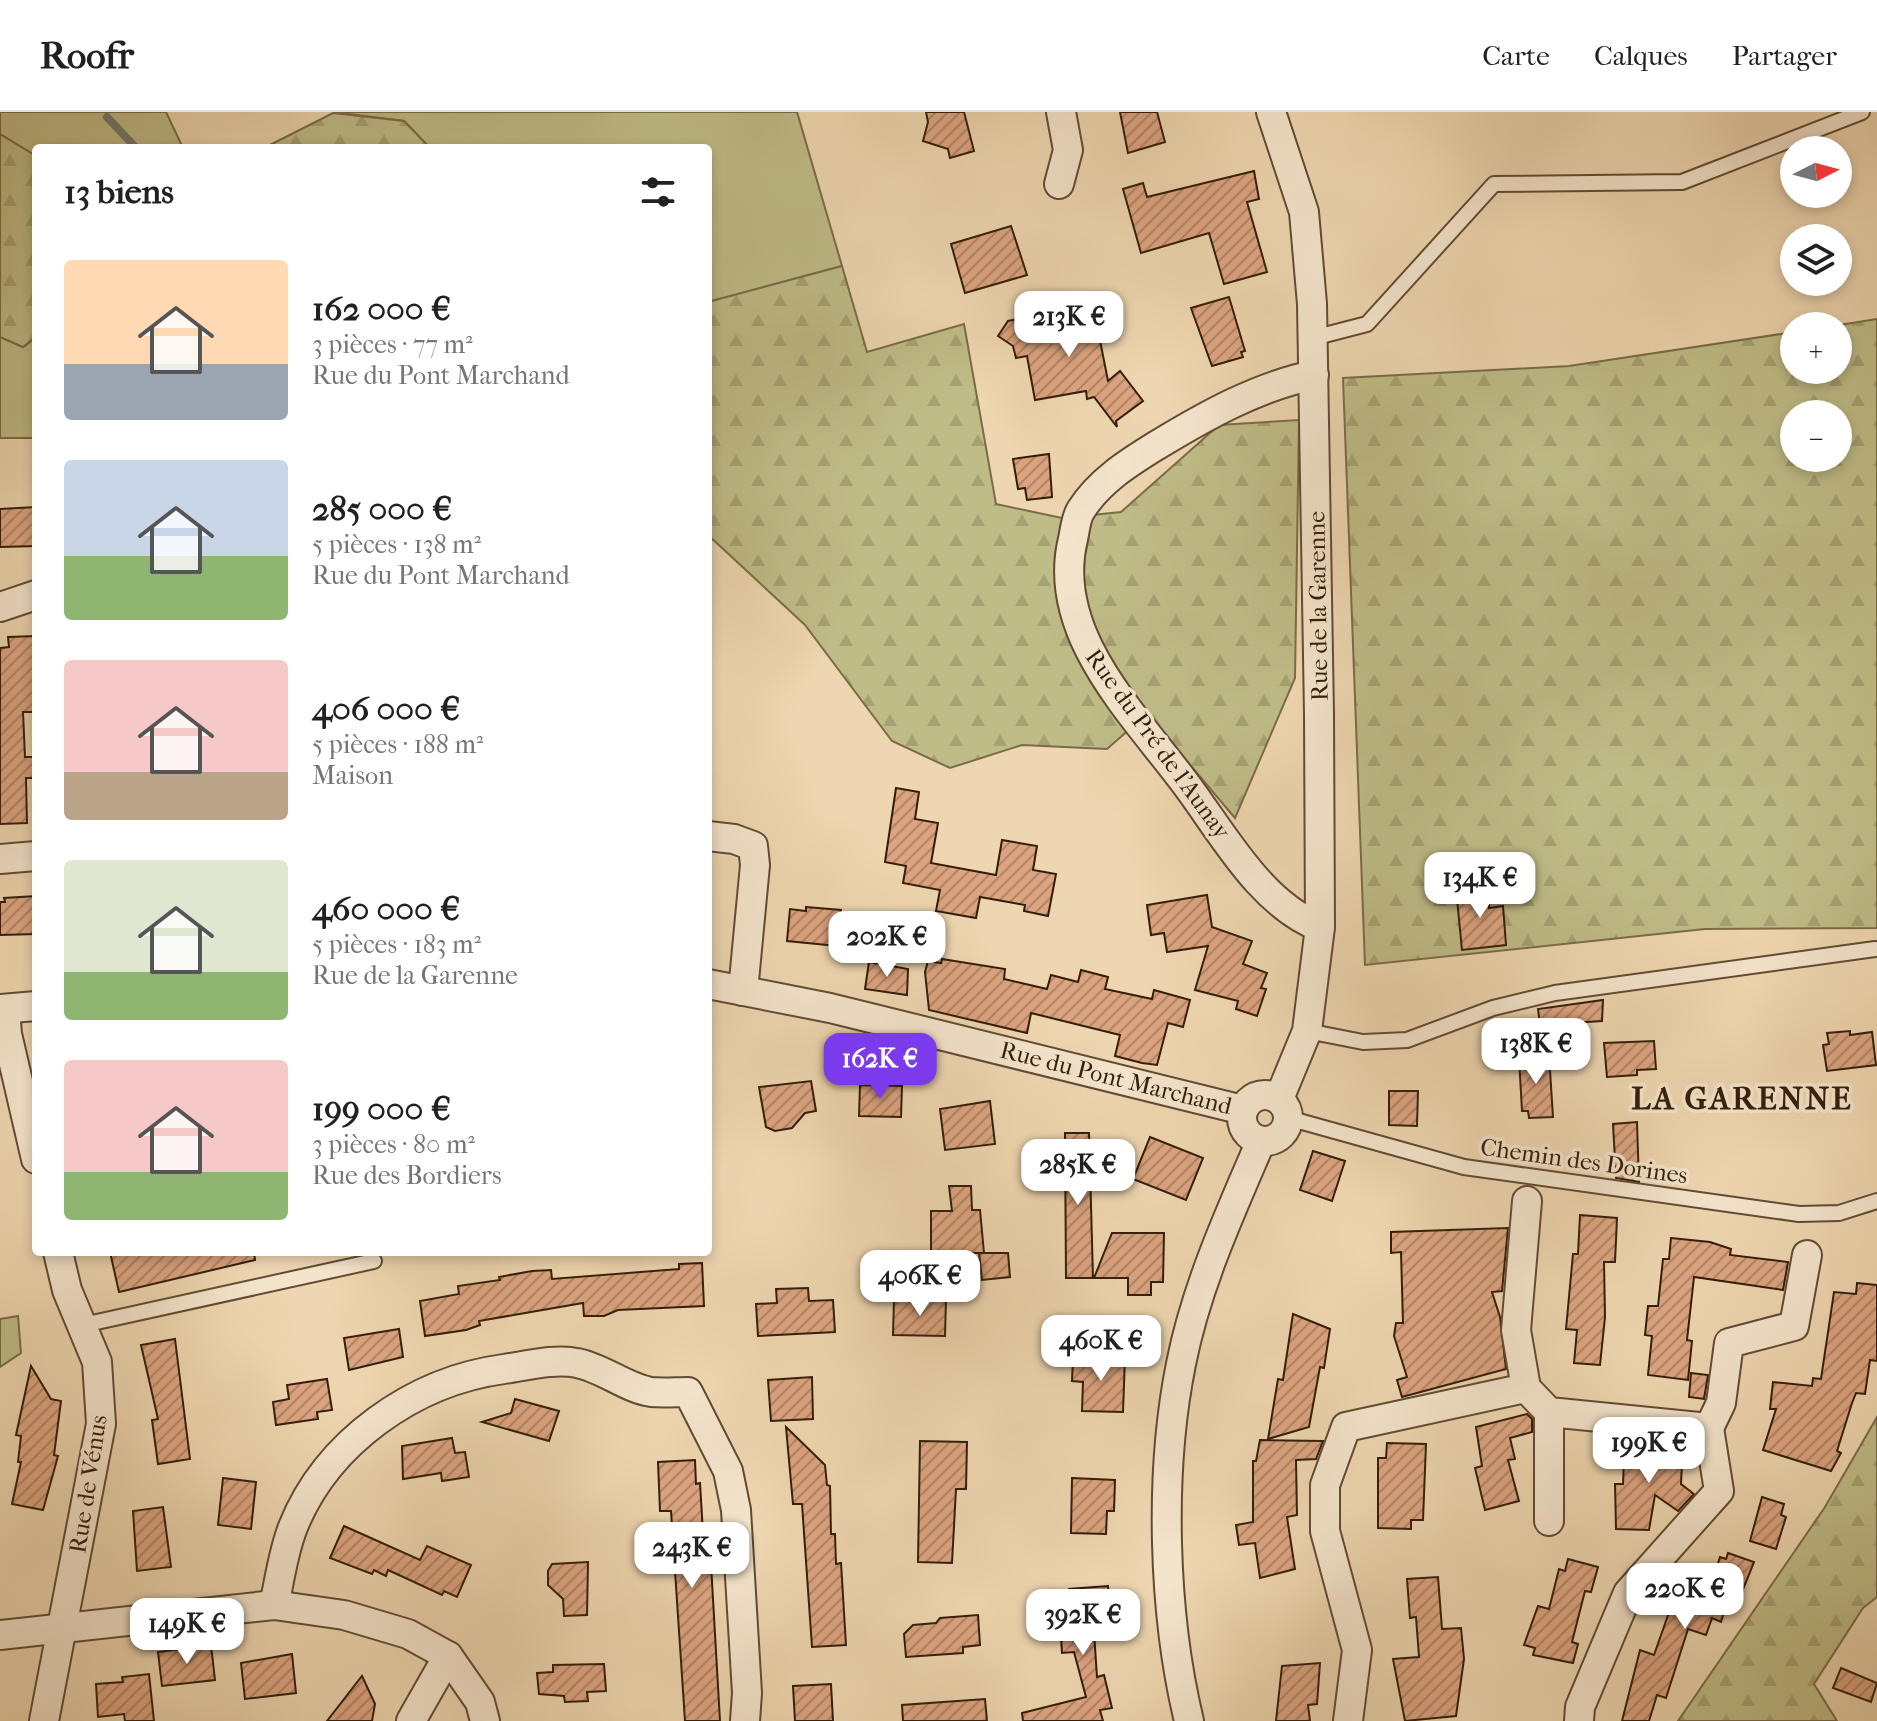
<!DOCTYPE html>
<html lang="fr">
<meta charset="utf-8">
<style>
:root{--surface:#fff;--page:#f6f6f6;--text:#202124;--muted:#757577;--line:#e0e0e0;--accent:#7c3aed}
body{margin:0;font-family:"IM FELL French Canon",serif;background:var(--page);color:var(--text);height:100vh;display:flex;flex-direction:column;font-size:30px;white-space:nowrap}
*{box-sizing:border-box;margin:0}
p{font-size:26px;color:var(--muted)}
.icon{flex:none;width:44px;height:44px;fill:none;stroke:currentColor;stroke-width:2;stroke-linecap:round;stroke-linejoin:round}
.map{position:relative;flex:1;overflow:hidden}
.sheet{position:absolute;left:32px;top:32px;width:680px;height:1112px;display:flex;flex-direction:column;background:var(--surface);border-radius:8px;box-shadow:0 4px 12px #0003}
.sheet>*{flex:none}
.needle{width:52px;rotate:84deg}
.tools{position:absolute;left:1780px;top:24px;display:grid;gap:16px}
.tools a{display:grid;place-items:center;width:72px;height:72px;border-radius:50%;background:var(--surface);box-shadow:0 4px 12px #0003;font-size:40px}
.price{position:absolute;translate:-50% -68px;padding:0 18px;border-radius:16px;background:#fff;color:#222;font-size:26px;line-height:52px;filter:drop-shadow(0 2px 4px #0008)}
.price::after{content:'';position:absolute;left:50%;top:48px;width:24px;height:18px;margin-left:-12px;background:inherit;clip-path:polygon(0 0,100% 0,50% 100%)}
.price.selected{background:var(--accent);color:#fff}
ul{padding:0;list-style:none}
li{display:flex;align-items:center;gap:24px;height:200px;padding:0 32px}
li span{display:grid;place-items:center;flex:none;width:224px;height:160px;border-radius:8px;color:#555}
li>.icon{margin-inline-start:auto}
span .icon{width:96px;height:96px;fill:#fffc;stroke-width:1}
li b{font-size:34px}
h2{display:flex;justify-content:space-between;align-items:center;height:96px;padding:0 32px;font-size:34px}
header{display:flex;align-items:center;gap:48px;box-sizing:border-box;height:112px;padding:0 40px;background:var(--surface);border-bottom:2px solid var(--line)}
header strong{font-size:38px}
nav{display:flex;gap:44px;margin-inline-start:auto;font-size:28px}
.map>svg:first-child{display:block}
</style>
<header>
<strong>Roofr</strong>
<nav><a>Carte</a><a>Calques</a><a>Partager</a></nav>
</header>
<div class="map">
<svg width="1877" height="1609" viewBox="0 0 1877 1609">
<defs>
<pattern id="forest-firs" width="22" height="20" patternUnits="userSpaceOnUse" patternTransform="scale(2)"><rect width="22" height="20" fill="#bfbc87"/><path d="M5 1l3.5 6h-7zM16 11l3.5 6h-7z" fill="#a5a173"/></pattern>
<pattern id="building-hatch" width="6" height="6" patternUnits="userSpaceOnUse" patternTransform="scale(2)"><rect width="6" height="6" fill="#dca480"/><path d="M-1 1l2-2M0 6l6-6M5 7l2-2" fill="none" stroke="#b38567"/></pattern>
</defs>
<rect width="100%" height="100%" fill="#eed6b0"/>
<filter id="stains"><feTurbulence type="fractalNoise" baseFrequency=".0025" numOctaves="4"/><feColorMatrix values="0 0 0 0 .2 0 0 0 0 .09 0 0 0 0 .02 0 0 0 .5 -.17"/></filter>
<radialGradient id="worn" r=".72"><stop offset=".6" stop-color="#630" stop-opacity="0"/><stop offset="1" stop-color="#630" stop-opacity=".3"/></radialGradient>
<g fill="#bfbc87" stroke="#7a6c48" stroke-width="2">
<polygon points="0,0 166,0 183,36 36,36 36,44 0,22"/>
<polygon points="333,0 797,0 842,154 708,190 708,36 430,36 404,9"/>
<polygon points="0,225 23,235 36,225 36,326 0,326"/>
<polygon points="18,1204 21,1241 0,1255 0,1207"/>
</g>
<g fill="url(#forest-firs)" stroke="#7a6c48" stroke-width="2" fill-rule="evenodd">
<polygon points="333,1 404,9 430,36 264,36"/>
<polygon points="0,22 36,44 36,225 23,235 0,225"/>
<polygon points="842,154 867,240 964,212 996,392 1062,406 1121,400 1219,313 1299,308 1295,566 1235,706 1147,602 1107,637 1022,633 950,656 892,629 805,513 708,423 708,190"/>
<path d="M1877,207V816L1705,817L1365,853L1343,266L1569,254L1794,220V258H1838V214H1833ZM1794,302H1838V346H1794Z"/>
<polygon points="1877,1305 1877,1485 1863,1496 1814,1572 1837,1609 1678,1609 1825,1395"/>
</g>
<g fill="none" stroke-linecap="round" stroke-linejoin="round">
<polyline stroke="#717a6e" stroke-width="8" points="107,5 136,36"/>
</g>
<g fill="url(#building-hatch)" stroke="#341d09" stroke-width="2">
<polygon points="926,0 964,0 974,39 950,46 948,37 923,29 928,10"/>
<polygon points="1120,0 1157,0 1165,30 1128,41"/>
<polygon points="1254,59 1259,87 1247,90 1267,160 1224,172 1209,121 1141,141 1123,77 1143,71 1147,85"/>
<polygon points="1011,114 1027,163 965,181 951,132"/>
<polygon points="1229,185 1245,239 1241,240 1243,245 1212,254 1191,196"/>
<polygon points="1093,193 1108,269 1120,259 1143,289 1116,309 1117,315 1094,285 1087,287 1086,279 1035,288 1027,244 1016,246 1013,234 998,224 1008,209"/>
<polygon points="1049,342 1052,385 1027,388 1025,376 1018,377 1013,347"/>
<polygon points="36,395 36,434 0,435 0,397"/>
<polygon points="36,524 36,600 23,600 25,645 36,645 36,666 26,666 27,711 0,712 0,536 9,535 8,525"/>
<polygon points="896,676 919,680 915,707 938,711 931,751 996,763 1002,728 1037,734 1033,758 1056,762 1048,804 1024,799 1025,793 980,785 976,806 936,799 940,778 903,771 906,754 885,750"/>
<polygon points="1488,774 1489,796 1503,794 1506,833 1462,838 1456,777"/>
<polygon points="1207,783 1212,815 1252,829 1243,852 1267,861 1261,876 1266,877 1257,904 1236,897 1238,889 1195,878 1208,834 1167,840 1164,821 1151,823 1147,793"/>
<polygon points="36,784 36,822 0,823 0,790 5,790 4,786"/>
<polygon points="806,795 841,798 837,834 787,829 790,797 806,799"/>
<polygon points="942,847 1005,857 1004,867 1047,877 1051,863 1078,870 1081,858 1108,865 1105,877 1152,887 1154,878 1190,888 1183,915 1168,911 1157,953 1142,951 1115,944 1120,923 1031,901 1027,921 929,898 925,860 928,849 941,851"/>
<polygon points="869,850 908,857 907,883 865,877"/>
<polygon points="1603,888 1602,909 1540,913 1538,897"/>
<polygon points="1850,919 1850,923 1872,920 1876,953 1827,959 1823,933 1829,932 1827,921"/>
<polygon points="1654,929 1656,957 1637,958 1637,963 1607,965 1604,931"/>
<polygon points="1549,943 1553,1005 1529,1006 1528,999 1522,999 1519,946"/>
<polygon points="811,969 816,999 805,1001 792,1016 775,1019 766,1015 759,975"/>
<polygon points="860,973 902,974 901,1005 859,1004"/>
<polygon points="1389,979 1418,979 1417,1014 1389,1013"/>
<polygon points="990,989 995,1032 945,1038 940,997"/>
<polygon points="1637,1010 1639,1070 1616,1066 1613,1012"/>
<polygon points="1065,1021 1089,1021 1093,1166 1066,1166"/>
<polygon points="1150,1025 1203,1046 1186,1088 1133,1067"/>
<polygon points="1313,1039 1345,1049 1332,1089 1300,1078"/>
<polygon points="949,1074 971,1074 972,1098 980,1098 984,1141 972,1141 972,1148 957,1149 956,1142 931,1142 931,1099 952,1099"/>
<polygon points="1580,1103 1617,1106 1615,1150 1604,1150 1605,1205 1600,1253 1574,1251 1577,1218 1566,1217 1573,1142 1578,1142"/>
<polygon points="1508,1116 1502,1179 1492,1180 1500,1205 1506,1257 1402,1285 1397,1268 1407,1265 1394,1224 1396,1211 1403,1211 1401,1140 1391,1141 1391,1120"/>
<polygon points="1112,1121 1164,1121 1163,1170 1151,1170 1151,1183 1128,1183 1128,1166 1094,1166"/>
<polygon points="1671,1126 1710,1130 1731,1137 1730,1143 1788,1150 1783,1178 1694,1165 1687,1228 1692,1229 1688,1268 1648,1263 1652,1224 1645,1223 1648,1194 1658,1194 1663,1147 1669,1147"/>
<polygon points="110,1140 254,1140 255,1148 119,1180"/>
<polygon points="979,1141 1008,1141 1010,1165 982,1168"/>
<polygon points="702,1151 704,1194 618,1198 604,1204 584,1204 583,1191 479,1209 480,1213 466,1218 425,1224 420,1189 459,1182 458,1174 500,1168 499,1165 532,1159 551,1158 552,1167 679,1157 679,1152"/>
<polygon points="1857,1171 1877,1173 1877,1249 1870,1248 1865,1282 1856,1281 1852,1291 1837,1339 1841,1341 1831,1359 1763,1338 1776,1297 1770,1297 1773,1270 1812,1274 1813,1266 1821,1267 1834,1180 1856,1182"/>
<polygon points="808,1176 809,1189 833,1188 835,1220 758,1224 756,1192 777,1191 776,1177"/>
<polygon points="894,1187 946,1188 945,1224 893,1223"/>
<polygon points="1293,1202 1330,1217 1324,1256 1320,1255 1309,1315 1268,1327 1278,1267 1283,1268"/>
<polygon points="399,1217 403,1245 349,1258 344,1226"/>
<polygon points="175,1227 190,1347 158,1352 152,1308 158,1307 141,1233"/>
<polygon points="1084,1244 1125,1245 1123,1300 1082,1299 1083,1270 1072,1269 1073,1246 1085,1246"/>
<polygon points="31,1254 51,1287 61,1289 54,1343 58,1344 43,1398 12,1392 21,1350 18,1350 21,1324 16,1323"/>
<polygon points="1691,1261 1708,1263 1704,1287 1689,1285"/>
<polygon points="812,1265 813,1307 771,1309 768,1268"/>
<polygon points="327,1267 332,1298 317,1300 318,1307 276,1313 273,1290 289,1287 287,1273"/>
<polygon points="515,1287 559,1299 549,1329 482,1310 511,1301"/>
<polygon points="1527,1302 1532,1307 1532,1320 1510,1326 1515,1347 1508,1348 1519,1389 1485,1398 1475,1356 1482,1354 1476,1315"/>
<polygon points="786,1315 825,1353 827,1373 830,1374 831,1422 835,1422 836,1452 841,1451 846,1533 812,1535 802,1392 793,1392"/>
<polygon points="452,1326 455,1341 465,1340 469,1365 442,1369 441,1361 403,1367 402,1334"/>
<polygon points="1641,1326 1675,1330 1674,1351 1682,1352 1681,1372 1694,1382 1678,1399 1655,1383 1649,1418 1616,1417 1615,1372 1623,1372 1624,1348 1640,1348"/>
<polygon points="1260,1328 1323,1329 1316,1347 1296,1348 1297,1403 1287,1405 1295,1457 1260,1466 1255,1431 1239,1433 1236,1413 1253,1410 1253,1349 1256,1349"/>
<polygon points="920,1329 967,1330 966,1377 956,1377 952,1451 918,1450"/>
<polygon points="1387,1331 1426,1332 1423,1408 1411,1408 1411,1417 1378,1416 1378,1346 1386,1346"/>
<polygon points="695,1348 696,1372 700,1371 703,1421 706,1421 710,1435 720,1609 685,1609 671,1399 660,1399 658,1350"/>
<polygon points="223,1366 256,1370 251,1417 218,1413"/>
<polygon points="1072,1366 1115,1368 1114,1399 1107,1399 1106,1422 1071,1421"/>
<polygon points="1762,1385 1784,1392 1781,1403 1786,1405 1776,1437 1750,1429"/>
<polygon points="163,1395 171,1455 137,1459 133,1399"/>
<polygon points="344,1414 420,1448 427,1434 471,1453 457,1485 444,1479 442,1483 388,1458 386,1464 374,1458 372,1462 330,1446"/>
<polygon points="1728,1441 1754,1450 1735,1497 1726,1494 1721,1510 1712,1506 1706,1523 1688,1517 1666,1586 1657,1583 1649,1609 1622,1609 1640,1538 1654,1543 1673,1489 1679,1491 1690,1459 1713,1467 1720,1445 1726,1447"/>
<polygon points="1568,1447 1598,1455 1591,1480 1585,1479 1572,1530 1578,1532 1573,1551 1533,1543 1535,1536 1524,1533 1538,1494 1549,1497 1559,1457 1565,1459"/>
<polygon points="588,1450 587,1503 564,1504 563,1487 548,1473 548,1459 552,1452"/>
<polygon points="1438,1465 1442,1517 1461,1516 1464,1547 1456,1604 1405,1609 1393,1547 1419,1545 1416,1505 1410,1506 1407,1467"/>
<polygon points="1108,1474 1112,1520 1094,1520 1097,1565 1104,1563 1112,1596 1100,1598 1103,1609 1023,1609 1022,1601 1086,1585 1074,1540 1062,1541 1061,1525 1075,1508 1066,1500 1065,1488 1069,1477"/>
<polygon points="978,1503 980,1533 963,1535 963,1541 906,1545 904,1522 913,1513 936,1511 940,1506"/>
<polygon points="211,1533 215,1568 162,1574 158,1540"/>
<polygon points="292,1542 296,1581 245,1587 241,1551"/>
<polygon points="1320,1551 1317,1592 1308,1593 1310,1609 1276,1609 1282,1554"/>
<polygon points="604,1552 606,1579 587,1580 588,1589 565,1590 564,1584 539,1582 537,1561 553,1560 553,1553"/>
<polygon points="1841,1556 1877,1571 1871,1590 1833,1576"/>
<polygon points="149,1562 154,1609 125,1609 124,1602 98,1605 96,1572 123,1570 122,1565"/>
<polygon points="362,1564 375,1592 372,1609 327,1609"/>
<polygon points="831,1572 833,1609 795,1609 793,1574"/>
<polygon points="985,1587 987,1609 903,1609 902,1593"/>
</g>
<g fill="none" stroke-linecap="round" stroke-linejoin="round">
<g stroke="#624b33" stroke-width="18">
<g id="service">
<polyline points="1313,226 1367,212 1494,72 1682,70 1862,0"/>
<polyline points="1307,919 1363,930 1407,928 1493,896 1555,881 1875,837"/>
<polyline points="1288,1006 1464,1055 1799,1102 1839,1101 1877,1089"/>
<polyline points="83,1213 374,1149"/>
</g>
</g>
<g stroke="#624b33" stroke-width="32">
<g id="minor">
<polyline points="1271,0 1304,100 1312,192 1319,602 1320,815 1307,919 1279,987"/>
<polyline points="1059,72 1068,38 1061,0"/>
<path d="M1314,263C1259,274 1207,303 1159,332C1130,350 1100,368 1081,398C1076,405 1075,418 1073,427C1050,521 1133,601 1185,671C1222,720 1260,792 1320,815"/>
<polyline points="0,495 36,483"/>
<polyline points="708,724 734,727 753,734 755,753 743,879"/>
<polyline points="0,747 36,744"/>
<polyline points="708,872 830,896 1243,998"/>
<polyline points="0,897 36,894"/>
<polyline points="5,897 7,922 36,1047"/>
<circle cx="1265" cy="1006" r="23"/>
<polyline points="1526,1276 1549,1300 1709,1316"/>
<polyline points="1526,1276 1516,1218 1527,1089"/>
<polyline points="1709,1316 1721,1291 1729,1231 1794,1214 1807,1143"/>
<polyline points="1549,1409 1549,1300"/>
<path d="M274,1493C280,1467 283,1440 293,1415C327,1330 414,1269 504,1257C525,1254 556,1246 577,1251C603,1256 626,1276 651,1280C663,1281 676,1280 688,1280L728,1359L736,1398L747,1581L745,1609"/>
<polyline points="0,1523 274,1493 344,1503 408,1522 448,1544 480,1590 485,1609"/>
<polyline points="44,1609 101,1312 97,1250 67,1178 58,1140"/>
<polyline points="411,1609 448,1544"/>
<path d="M1189,1609C1163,1501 1159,1361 1181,1252C1196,1175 1230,1101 1261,1029"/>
<polyline points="1348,1609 1357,1538 1325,1419 1325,1373 1346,1315 1526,1276"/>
<polyline points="1579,1609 1580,1595 1628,1481 1719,1379 1709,1316"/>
</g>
</g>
<use href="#service" stroke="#f4e4cc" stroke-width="14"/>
<use href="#minor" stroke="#f4e4cc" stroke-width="28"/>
</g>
<g text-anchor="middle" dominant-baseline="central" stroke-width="7" stroke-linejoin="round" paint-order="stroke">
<g font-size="24" fill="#341d09" stroke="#f4e4cc">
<text transform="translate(1318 494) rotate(-91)">Rue de la Garenne</text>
<text transform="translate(1158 632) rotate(54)">Rue du Pré de l'Aunay</text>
<text transform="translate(1116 966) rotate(14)">Rue du Pont Marchand</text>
<text transform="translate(1584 1049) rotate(8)">Chemin des Dorines</text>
<text transform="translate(88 1372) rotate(-81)">Rue de Vénus</text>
</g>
<g font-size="32" font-weight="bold" letter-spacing="2" fill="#341d09" stroke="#f4e4cc">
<text x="1742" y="986">LA GARENNE</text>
</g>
</g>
<rect width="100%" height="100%" filter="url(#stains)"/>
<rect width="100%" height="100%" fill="url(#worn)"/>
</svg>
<div class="tools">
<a><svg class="needle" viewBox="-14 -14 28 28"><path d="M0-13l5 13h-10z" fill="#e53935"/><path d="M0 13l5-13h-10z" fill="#757577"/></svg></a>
<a><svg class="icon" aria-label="layers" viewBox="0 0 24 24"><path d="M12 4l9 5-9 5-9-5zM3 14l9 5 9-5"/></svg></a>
<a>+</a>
<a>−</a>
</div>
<b class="price" style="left:1069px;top:247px">213K €</b>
<b class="price" style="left:1480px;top:808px">134K €</b>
<b class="price" style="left:887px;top:867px">202K €</b>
<b class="price" style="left:1536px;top:974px">138K €</b>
<b class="price selected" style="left:880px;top:989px">162K €</b>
<b class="price" style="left:1078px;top:1095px">285K €</b>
<b class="price" style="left:920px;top:1206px">406K €</b>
<b class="price" style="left:1101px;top:1271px">460K €</b>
<b class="price" style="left:1649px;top:1373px">199K €</b>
<b class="price" style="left:692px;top:1478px">243K €</b>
<b class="price" style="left:1685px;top:1519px">220K €</b>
<b class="price" style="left:1083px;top:1545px">392K €</b>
<b class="price" style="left:187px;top:1554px">149K €</b>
<section class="sheet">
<h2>13 biens<svg class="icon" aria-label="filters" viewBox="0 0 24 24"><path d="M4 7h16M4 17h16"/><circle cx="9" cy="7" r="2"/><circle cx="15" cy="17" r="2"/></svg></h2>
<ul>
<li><span style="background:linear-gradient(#ffd9b3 65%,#9aa5b1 0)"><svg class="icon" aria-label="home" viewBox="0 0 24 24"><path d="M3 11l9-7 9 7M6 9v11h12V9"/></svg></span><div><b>162 000 €</b><p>3 pièces · 77 m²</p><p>Rue du Pont Marchand</p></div></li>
<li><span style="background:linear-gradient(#c9d6e8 60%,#8fb573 0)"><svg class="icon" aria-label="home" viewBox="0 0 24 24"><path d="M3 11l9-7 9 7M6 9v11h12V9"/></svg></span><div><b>285 000 €</b><p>5 pièces · 138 m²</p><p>Rue du Pont Marchand</p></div></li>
<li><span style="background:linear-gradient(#f6c9c9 70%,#b9a48a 0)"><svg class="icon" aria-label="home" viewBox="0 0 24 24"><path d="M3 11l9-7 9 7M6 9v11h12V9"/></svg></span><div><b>406 000 €</b><p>5 pièces · 188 m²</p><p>Maison</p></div></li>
<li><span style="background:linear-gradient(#dfe7d0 70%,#8fb573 0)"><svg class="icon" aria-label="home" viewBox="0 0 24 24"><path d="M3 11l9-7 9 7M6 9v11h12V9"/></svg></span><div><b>460 000 €</b><p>5 pièces · 183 m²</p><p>Rue de la Garenne</p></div></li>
<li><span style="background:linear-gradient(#f6c9c9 70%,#8fb573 0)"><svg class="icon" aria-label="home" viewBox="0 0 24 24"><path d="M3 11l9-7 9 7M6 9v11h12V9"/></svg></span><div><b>199 000 €</b><p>3 pièces · 80 m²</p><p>Rue des Bordiers</p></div></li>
</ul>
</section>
</div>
